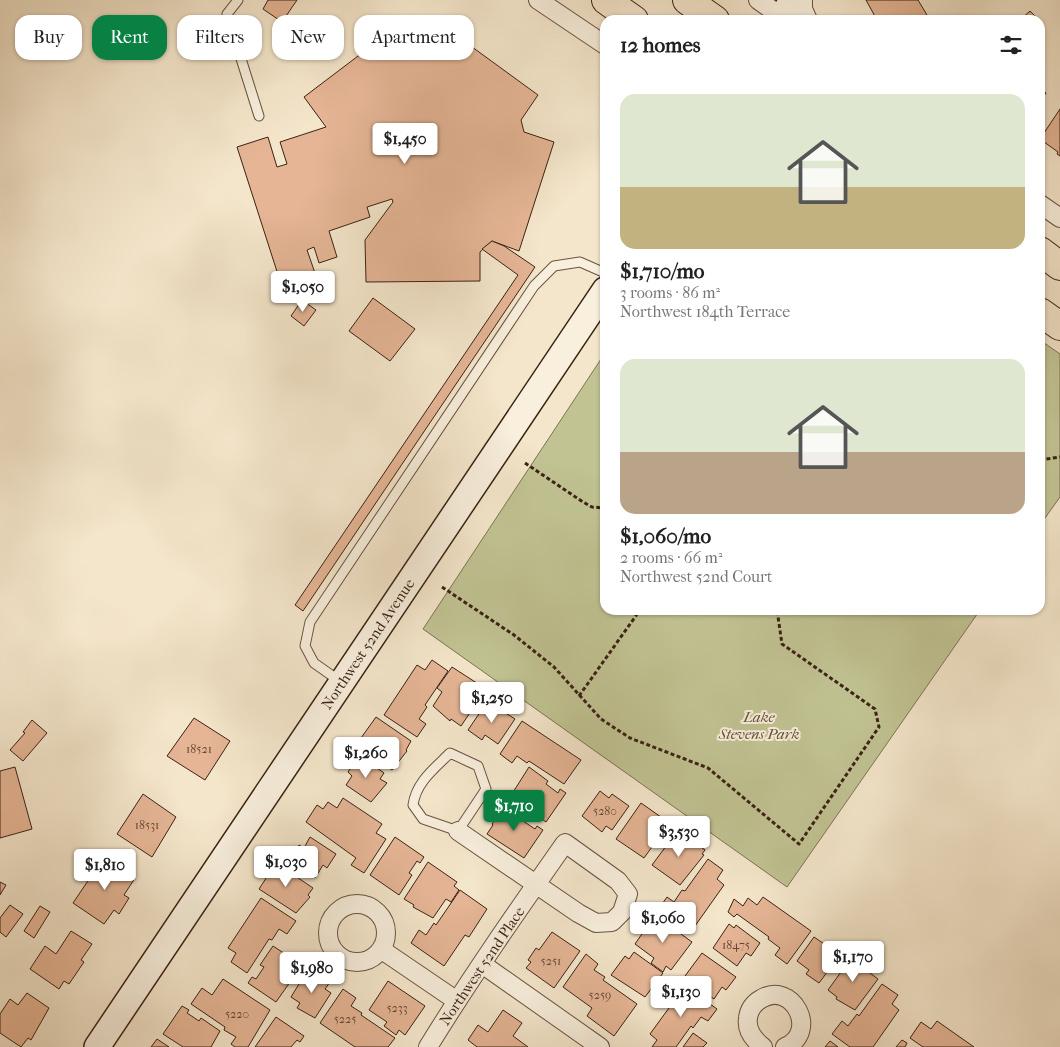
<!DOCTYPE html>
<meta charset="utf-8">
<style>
:root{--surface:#fff;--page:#f6f6f6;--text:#222;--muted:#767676;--accent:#0b8043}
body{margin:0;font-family:"IM FELL French Canon",serif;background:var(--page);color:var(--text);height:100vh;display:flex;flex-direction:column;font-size:19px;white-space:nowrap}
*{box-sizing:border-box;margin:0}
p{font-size:16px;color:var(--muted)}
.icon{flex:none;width:28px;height:28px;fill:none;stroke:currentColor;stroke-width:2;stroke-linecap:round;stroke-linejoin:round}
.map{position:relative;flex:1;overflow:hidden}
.details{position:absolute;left:600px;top:15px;width:445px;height:600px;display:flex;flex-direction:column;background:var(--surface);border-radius:15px;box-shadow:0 1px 4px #0004}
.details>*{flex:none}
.banner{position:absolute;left:15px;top:15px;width:475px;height:45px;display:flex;gap:10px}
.price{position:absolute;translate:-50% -42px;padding:0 11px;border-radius:5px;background:#fff;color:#222;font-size:16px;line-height:32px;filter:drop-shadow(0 1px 2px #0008)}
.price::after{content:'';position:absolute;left:50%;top:30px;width:15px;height:11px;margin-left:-8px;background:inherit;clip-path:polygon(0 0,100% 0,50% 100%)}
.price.selected{background:var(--accent);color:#fff}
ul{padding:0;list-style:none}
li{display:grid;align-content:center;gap:10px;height:265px;padding:0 20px}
li span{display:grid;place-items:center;height:155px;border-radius:15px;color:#555}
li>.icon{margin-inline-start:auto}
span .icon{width:90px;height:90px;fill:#fffc;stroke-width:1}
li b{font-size:21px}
h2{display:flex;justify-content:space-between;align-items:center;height:60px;padding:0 20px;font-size:21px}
.chip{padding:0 18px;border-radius:15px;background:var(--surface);box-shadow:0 1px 4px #0004;font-size:18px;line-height:45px}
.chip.selected{background:var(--accent);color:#fff}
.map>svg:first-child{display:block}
</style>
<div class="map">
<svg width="1060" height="1047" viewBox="0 0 1060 1047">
<rect width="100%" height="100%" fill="#f4e6cb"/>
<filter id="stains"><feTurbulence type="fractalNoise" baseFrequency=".004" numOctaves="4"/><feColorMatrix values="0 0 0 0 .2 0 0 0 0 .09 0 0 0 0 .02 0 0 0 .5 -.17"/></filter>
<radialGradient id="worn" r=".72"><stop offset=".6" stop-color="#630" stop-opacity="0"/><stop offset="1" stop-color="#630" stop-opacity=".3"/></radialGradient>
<g fill="#c1c393" stroke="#7e7254">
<polygon points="1040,340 1060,354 1060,497 1040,525"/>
<polygon points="605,353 605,610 980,610 787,887 423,629"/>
</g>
<g fill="#e5b595" stroke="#3b2214">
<polygon points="268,0 297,0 282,22 263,9"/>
<polygon points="866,0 918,0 927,15 918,20 877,20"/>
<polygon points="1030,11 1039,20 1020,20"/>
<polygon points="395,28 412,53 429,51 446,28 538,95 521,120 524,132 554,142 519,251 492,241 480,252 480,281 366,282 365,240 393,202 392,199 367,207 370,217 329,231 337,257 319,263 314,247 307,250 315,273 281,284 237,147 268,137 277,167 287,164 280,142 326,127 304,97"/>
<polygon points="1040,89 1046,93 1040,101"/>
<polygon points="1060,109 1060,156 1057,154 1058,152 1040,139"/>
<polygon points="492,241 504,246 535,267 303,611 295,605 518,275 482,249"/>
<polygon points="373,298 415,329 390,361 349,331"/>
<polygon points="302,300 316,310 304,326 291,316"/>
<polygon points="432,660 448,671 425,705 427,707 419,719 426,724 417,737 384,715 417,665 425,670"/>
<polygon points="452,667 486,689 461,726 451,719 450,721 433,706 442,692 437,688"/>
<polygon points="485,705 495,712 498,708 515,719 498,744 485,735 482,740 468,730"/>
<polygon points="376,717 411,741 406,750 407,751 392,770 375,758 372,762 358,752 361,748 356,745"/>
<polygon points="194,718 230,741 205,780 167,756"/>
<polygon points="32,720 47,733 23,761 10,750 25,733 23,732"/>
<polygon points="522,721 581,760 564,784 529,761 527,763 517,756 512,763 500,754"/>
<polygon points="359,755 384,773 380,779 387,783 371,802 346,785 352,776 348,772"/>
<polygon points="15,767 32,829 0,838 0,771"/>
<polygon points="529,767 548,781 546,784 558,793 560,789 566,793 546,822 510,797"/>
<polygon points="600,791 609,798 612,794 629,806 612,830 606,826 602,832 582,816"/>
<polygon points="143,794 176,817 152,857 117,834"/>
<polygon points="343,798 382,824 376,833 386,839 364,873 351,865 356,858 306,822 317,805 323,809 328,802 337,808"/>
<polygon points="641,803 668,822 670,818 679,824 664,845 657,840 644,858 616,839"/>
<polygon points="506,805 525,818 523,821 535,829 537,826 543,830 524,858 487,834 493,825 492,824"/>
<polygon points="678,830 705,850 702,854 704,855 680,885 652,865"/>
<polygon points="310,837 336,854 327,868 323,865 315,878 289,861 299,845 304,848"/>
<polygon points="395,837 424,857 420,863 417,861 409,873 412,875 399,895 370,875"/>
<polygon points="104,857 135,878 124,895 129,898 119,914 114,910 104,924 73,903"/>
<polygon points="708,859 723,870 717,879 724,885 690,933 658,910 667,897 674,902 682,890 685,891"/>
<polygon points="428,862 457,882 454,886 459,890 451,902 446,899 433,918 413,907 414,905 404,899"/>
<polygon points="276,863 313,888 308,895 310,897 296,913 259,889"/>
<polygon points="0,882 6,885 0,895"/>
<polygon points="460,890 487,909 469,937 465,935 444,966 411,943 419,930 426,935 434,923 436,925"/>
<polygon points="763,897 811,931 787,964 775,955 780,948 768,939 769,937 737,914 734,917 728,912 734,899 743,906 748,898 757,905"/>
<polygon points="261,898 296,921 287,934 279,929 272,940 269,939 247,973 231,962 236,953 228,948"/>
<polygon points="10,905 23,914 6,937 0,932 0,918"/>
<polygon points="40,906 50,912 34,938 24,931"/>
<polygon points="655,915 692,942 671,970 666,966 663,972 651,963 654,958 635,944"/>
<polygon points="729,924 734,928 736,925 760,943 751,956 746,953 737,966 713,948"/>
<polygon points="71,931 92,944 81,960 84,962 69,984 64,981 59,989 30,969 45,946 56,954"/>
<polygon points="552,932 580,951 554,988 526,968 531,962 528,960 536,948 539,950"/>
<polygon points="814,937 830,948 827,952 837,959 819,983 806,974 809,970 797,961"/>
<polygon points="273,946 302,965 276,1002 248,983 252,977 256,979 264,967 260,965"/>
<polygon points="634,952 663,973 645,997 611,975 625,956 629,959"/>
<polygon points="702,953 736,977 726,990 722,987 714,999 689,982 690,980 685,976"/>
<polygon points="586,954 598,964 594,970 605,977 603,980 637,1004 614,1036 587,1016 592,1008 563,987"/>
<polygon points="854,954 869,965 866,970 878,979 855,1010 836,999 837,997 828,990"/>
<polygon points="307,971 330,982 325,989 331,993 315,1018 297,1008 300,1003 291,997"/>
<polygon points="223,979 270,1010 248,1047 235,1047 231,1044 236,1037 224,1030 225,1027 191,1004 202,988 212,995"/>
<polygon points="388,981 425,1006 405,1035 399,1030 396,1035 384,1026 387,1022 369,1010"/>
<polygon points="882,984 898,995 892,1004 899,1010 873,1047 850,1047 832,1034 842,1021 848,1026 857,1014 859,1016"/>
<polygon points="685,986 717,1009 708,1021 701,1017 693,1028 691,1026 676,1047 652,1047 657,1040 650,1034"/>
<polygon points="343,989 356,998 351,1006 362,1013 361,1015 395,1038 388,1047 355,1047 320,1023"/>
<polygon points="27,993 49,1008 31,1040 28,1038 21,1047 0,1033 0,1014 10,999 18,1005"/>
<polygon points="182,1006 189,1010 187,1013 199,1021 201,1018 220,1031 211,1047 183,1047 163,1034"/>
<polygon points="503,1010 522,1023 513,1036 528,1047 477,1047 468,1040 478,1025 488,1032"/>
<polygon points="276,1017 304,1036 300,1042 297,1040 291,1047 255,1047"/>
<polygon points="937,1021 974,1047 923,1047 910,1038 921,1022 931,1029"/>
<polygon points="693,1033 707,1043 703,1047 683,1047"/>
<polygon points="157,1039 169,1047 151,1047"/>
<polygon points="902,1040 907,1043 905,1047 896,1047"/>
<polygon points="830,1041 838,1047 825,1047"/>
</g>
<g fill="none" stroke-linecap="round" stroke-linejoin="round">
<g stroke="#695342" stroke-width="11">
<g id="lane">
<polyline points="238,0 227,14 259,116"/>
<polyline points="341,682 314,663 305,646 310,622 534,286 554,266 580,262 605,273"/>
<path d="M450,753L478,766L486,789L458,831L423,819L413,805C416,782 435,768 450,753Z"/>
</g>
</g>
<g stroke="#695342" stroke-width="20">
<g id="street">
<polyline points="538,0 605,45"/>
<polyline points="758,0 782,17"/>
<polyline points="803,0 803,9 808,20"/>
<polyline points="1040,204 1060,218"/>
<circle cx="357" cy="933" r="29"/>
<polyline points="382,950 457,1001"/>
<polyline points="482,964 600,1047"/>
<path d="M428,1047C471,977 518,910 565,843L618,881L628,894L622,912L612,922L596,923L578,913L458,831"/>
<path d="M763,1047C754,1040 746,1031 748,1018C749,1010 754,1003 761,999C792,980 820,1032 785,1047"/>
</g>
</g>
<g stroke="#3b2214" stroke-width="28">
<g id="secondary">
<polyline points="780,20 792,0"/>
<polyline points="97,1047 605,290"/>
</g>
</g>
<g stroke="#3b2214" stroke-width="30">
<g id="primary">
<polyline points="606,0 634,20"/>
<polyline points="687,0 715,20"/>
<polyline points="1040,251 1060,266"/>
<polyline points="1040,312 1060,326"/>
</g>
</g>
<g stroke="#3b2214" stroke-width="3" stroke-dasharray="4 2.5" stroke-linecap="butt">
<polyline points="1040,460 1060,457"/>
<polyline points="525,463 583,502 592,507 605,508"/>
<polyline points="442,587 514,635 554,667 601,719 630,738 708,768 799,844 879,727 875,709 782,644 777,610"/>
<polyline points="579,696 640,610"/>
</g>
<use href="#lane" stroke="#f8efdd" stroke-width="9"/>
<use href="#street" stroke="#f8efdd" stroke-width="18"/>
<use href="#secondary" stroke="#f8efdd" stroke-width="25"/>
<use href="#primary" stroke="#f4e6cb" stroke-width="28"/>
</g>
<g text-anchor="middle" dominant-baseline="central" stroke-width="4" stroke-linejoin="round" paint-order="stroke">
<g font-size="12" fill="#664734">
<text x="199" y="749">18521</text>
<text x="605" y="811">5280</text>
<text x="147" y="825">18531</text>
<text x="736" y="945">18475</text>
<text x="551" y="961">5251</text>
<text x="600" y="995">5259</text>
<text x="397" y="1008">5233</text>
<text x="237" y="1014">5220</text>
<text x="345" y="1019">5225</text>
</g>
<g font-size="15" fill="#3b2214" stroke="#f8efdd">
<text transform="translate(368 644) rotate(-56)">Northwest 52nd Avenue</text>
<text transform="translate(482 966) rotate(-56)">Northwest 52nd Place</text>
</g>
<g font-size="15" font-style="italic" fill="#63523a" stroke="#f8efdd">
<text x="759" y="717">Lake<tspan x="759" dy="17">Stevens Park</tspan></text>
</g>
</g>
<rect width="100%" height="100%" filter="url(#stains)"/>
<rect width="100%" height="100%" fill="url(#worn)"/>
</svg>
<b class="price" style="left:405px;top:165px">$1,450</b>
<b class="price" style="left:303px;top:313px">$1,050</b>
<b class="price" style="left:492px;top:724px">$1,250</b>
<b class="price" style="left:366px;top:779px">$1,260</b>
<b class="price selected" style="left:514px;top:832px">$1,710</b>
<b class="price" style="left:679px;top:858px">$3,530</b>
<b class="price" style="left:286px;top:888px">$1,030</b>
<b class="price" style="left:105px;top:891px">$1,810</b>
<b class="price" style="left:663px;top:944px">$1,060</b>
<b class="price" style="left:853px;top:983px">$1,170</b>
<b class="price" style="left:312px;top:994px">$1,980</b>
<b class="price" style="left:681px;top:1018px">$1,130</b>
<div class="banner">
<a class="chip">Buy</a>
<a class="chip selected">Rent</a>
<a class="chip">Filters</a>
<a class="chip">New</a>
<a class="chip">Apartment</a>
</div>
<section class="details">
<h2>12 homes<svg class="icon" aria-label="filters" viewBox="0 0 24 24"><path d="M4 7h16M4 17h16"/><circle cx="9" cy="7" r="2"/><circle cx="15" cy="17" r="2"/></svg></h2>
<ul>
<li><span style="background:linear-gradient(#dfe7d0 60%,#c2b280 0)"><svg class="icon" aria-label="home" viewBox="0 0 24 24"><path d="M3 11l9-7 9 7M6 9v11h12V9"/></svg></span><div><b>$1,710/mo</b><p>3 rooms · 86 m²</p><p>Northwest 184th Terrace</p></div></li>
<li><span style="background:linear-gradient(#dfe7d0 60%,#b9a48a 0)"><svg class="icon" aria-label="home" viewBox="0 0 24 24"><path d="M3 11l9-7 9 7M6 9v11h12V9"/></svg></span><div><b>$1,060/mo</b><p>2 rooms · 66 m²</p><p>Northwest 52nd Court</p></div></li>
</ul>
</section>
</div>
